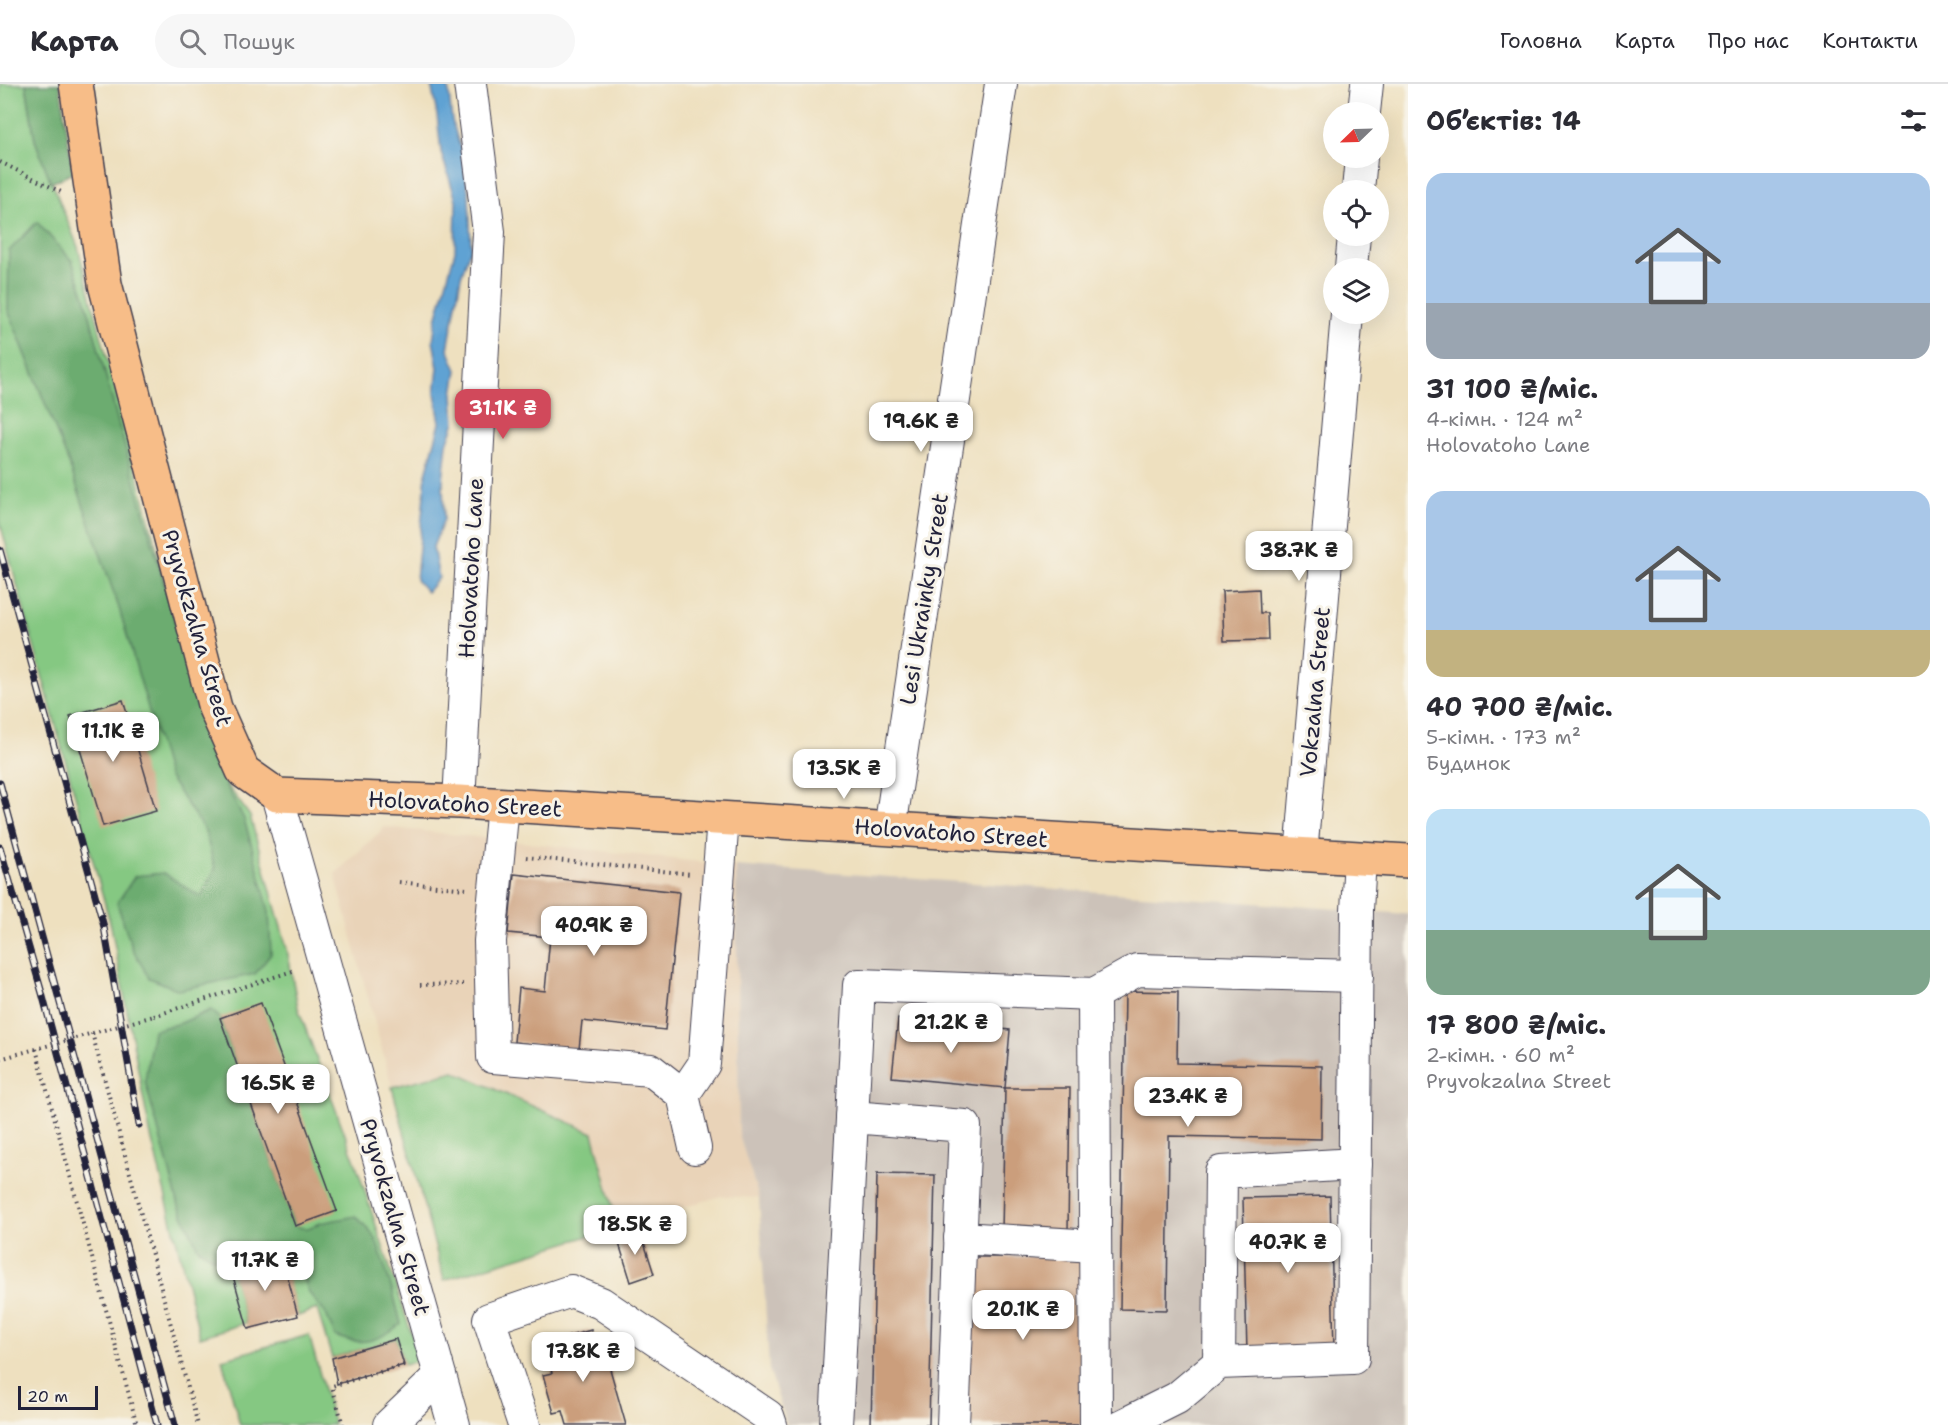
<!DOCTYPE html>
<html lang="uk">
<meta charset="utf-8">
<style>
:root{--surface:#fff;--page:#f7f7f7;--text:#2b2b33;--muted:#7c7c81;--line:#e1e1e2;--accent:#d1495b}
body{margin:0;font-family:"Shantell Sans",sans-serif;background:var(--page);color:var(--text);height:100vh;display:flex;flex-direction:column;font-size:22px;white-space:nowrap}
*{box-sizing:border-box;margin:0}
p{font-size:20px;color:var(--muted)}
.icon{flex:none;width:33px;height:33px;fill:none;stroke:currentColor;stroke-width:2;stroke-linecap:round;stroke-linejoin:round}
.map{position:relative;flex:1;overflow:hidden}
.details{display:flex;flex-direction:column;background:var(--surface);width:540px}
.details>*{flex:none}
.needle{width:39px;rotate:247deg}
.buttons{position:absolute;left:1323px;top:18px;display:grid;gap:12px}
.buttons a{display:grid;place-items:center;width:66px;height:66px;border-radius:50%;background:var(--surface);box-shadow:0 6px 24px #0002;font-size:30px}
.scale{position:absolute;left:18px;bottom:15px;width:80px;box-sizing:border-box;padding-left:6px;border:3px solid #22223b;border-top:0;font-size:16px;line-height:21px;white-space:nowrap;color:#22223b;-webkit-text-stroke:4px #f7f3e8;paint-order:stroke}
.price{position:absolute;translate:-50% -51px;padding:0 14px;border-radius:12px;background:#fff;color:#222;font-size:20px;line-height:39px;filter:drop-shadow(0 2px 3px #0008)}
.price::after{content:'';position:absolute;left:50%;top:36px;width:18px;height:14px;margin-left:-9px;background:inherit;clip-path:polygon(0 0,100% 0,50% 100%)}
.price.active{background:var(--accent);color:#fff}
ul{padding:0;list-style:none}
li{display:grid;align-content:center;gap:12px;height:318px;padding:0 18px}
li span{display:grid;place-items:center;height:186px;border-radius:18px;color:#555}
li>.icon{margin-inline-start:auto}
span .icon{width:108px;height:108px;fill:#fffc;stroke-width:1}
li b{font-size:26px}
h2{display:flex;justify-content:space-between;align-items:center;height:72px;padding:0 18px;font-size:26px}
header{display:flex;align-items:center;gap:36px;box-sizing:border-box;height:84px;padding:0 30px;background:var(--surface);border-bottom:2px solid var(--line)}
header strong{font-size:28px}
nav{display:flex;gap:33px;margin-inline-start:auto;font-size:21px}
.search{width:420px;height:54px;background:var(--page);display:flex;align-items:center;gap:15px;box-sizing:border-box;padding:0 21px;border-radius:33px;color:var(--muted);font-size:22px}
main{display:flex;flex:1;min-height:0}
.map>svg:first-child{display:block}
</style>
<header>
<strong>Карта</strong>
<div class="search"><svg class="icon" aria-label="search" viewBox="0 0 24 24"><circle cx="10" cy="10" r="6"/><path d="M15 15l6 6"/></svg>Пошук</div>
<nav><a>Головна</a><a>Карта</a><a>Про нас</a><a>Контакти</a></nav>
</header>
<main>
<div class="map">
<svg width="1408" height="1341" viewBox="0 0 1408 1341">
<rect width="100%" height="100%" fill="#f7f3e8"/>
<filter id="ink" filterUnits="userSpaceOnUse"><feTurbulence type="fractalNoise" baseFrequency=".0167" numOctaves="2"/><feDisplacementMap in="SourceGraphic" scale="12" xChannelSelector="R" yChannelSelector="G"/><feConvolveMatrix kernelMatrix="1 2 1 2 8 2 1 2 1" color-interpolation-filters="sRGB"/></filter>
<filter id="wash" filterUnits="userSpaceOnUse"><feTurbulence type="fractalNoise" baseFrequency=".008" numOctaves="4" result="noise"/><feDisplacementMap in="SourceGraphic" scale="24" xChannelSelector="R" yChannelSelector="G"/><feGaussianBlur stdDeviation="1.35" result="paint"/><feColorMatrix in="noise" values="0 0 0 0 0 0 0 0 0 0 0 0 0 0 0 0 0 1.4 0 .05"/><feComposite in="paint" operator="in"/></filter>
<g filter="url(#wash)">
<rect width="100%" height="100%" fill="#eee0bf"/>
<polygon fill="#e9d3b8" points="385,743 736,782 739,1051 759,1114 721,1112 618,1143 593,1049 454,987 392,1003 335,790"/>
<polygon fill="#ccc2b9" points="736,782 1408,830 1408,1341 787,1341 769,1285 759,1114 739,1051"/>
<g fill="#85c882" stroke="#54755e" stroke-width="1.5">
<polygon points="0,0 26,0 35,56 78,163 197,620 222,694 250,732 287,865 298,924 356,1080 420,1276 404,1281 396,1255 332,1274 317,1225 298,1232 281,1172 232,1185 246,1239 200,1253 149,1044 111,842 0,439"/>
<polygon points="454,987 593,1049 618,1143 444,1196 392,1003"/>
<polygon points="309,1251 334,1341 240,1341 222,1275"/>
</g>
<g fill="#6cac70" stroke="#476756" stroke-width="1.5">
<polygon points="26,0 60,0 73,89 51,99 35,56"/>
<polygon points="37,138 72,177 85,213 118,338 204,640 222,694 244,735 252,763 269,827 271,870 255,890 179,906 149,894 132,864 117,819 135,792 164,789 201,813 215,785 205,747 168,692 119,524 68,377 8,226 9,167"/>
<path d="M211,926L220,934L295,1142L306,1145L320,1139L356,1132L375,1153L393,1208L401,1240C378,1257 363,1263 335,1252L326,1230L309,1209L297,1175L267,1162L231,1185L198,1164L179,1122L145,997L153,946L181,939Z"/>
</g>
<polygon fill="#5fa2d3" stroke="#406287" stroke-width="1.5" points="431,0 448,0 452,36 462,70 469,112 471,163 461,193 448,265 457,286 453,310 455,338 447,360 443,397 444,435 433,463 439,494 427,508 416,496 426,390 440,339 435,309 438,284 433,256 436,236 455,167 456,116 441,68 437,31"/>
<g id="blocks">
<g fill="#cb9e7b">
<polygon points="1259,505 1260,529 1267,529 1268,556 1224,557 1222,507"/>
<polygon points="123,616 156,727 103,742 70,632"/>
<polygon points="514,790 679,808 665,946 582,937 579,965 514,958 519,904 545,907 550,853 508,849"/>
<polygon points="1125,907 1178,908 1177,979 1322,982 1321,1055 1169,1052 1167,1226 1120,1225"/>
<polygon points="261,919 337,1127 295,1142 220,934"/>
<polygon points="898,935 1010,946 1005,1004 892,993"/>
<polygon points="1005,1004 1070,1004 1068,1148 1002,1147"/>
<polygon points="877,1090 935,1091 929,1341 871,1341"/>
<polygon points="1330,1112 1334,1266 1247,1268 1243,1114"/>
<polygon points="640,1146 654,1190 631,1198 617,1153"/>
<polygon points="282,1172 298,1232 248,1245 231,1185"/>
<rect x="965" y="1173" width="116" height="168"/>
<polygon points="591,1246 597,1266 604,1264 626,1341 567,1341 563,1327 554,1329 543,1291 552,1289 547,1271 556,1269 552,1257"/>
<polygon points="396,1255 404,1281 337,1300 332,1274"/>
</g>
</g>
</g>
<g filter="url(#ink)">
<use href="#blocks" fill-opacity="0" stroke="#413e4f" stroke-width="1.5"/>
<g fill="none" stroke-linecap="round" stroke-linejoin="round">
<g stroke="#413e4f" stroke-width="34">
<g id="minor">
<polyline points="1364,28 1367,0"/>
<polyline points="1358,106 1361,74"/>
<polyline points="1351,184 1354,152"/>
<polyline points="277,711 454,1341"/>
<polyline points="459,718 489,148 470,0"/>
<polyline points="503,721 490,857 493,973 651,986 683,1011"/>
<polyline points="890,745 1001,0"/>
<polyline points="1301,771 1347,230"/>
<polyline points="1094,910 1096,1341"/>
<polyline points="852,1033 965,1042 953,1341"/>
<polyline points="695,1064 683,1011 704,980 723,735"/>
<polyline points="960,1154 1095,1162"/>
<polyline points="1219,1279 1221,1088 1355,1080"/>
<polyline points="389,1341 440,1292"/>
<polyline points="524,1341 489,1235 571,1207 601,1219 768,1332 771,1341"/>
<polyline points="836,1341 859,901 1094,910 1137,886 1357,892"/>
<polyline points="1123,1341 1177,1314 1219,1279 1353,1274 1357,826 1360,775"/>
</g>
</g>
<g stroke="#413e4f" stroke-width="36">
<polyline id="major" points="76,0 105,200 215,624 243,687 277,711 459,718 1408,777"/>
</g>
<g stroke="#413e4f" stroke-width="4" stroke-dasharray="1.5 4.5" stroke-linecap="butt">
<polyline points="0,78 61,108"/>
<polyline points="526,773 691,790"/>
<polyline points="399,798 466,805"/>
<polyline points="420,901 463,900"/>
<polyline points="154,932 296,886"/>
<polyline points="92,949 198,1341"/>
<polyline points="36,965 137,1341"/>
<polyline points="343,1341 332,1302 407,1280"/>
</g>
<use href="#minor" stroke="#fff" stroke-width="32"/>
<use href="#major" stroke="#f7bd88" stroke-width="33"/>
<g stroke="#22223b" stroke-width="7">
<g id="rail">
<polyline points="0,466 104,843 139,1041"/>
<polyline points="0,699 175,1341"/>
<polyline points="0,763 42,909 157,1341"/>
</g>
</g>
<use href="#rail" stroke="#f7f3e8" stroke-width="4.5" stroke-dasharray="14" stroke-linecap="butt"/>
<polyline stroke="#413e4f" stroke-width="4" stroke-dasharray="1.5 4.5" stroke-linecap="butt" points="0,975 154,932"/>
</g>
</g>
<g text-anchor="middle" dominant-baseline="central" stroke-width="6" stroke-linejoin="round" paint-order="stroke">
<g font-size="22" fill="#22223b" stroke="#f7f3e8">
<text transform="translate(471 484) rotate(-87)">Holovatoho Lane</text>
<text transform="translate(924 515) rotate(-81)">Lesi Ukrainky Street</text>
<text transform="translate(197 544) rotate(74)">Pryvokzalna Street</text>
<text transform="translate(1315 608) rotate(-85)">Vokzalna Street</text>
<text transform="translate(465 720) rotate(3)">Holovatoho Street</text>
<text transform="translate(951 749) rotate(4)">Holovatoho Street</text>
<text transform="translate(395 1133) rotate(74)">Pryvokzalna Street</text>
</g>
</g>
</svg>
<div class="buttons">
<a><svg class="needle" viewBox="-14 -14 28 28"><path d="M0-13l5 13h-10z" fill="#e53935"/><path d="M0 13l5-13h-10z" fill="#7c7c81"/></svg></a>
<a><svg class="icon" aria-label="locate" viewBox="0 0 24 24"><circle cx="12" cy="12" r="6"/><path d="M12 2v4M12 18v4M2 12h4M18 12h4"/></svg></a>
<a><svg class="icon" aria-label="layers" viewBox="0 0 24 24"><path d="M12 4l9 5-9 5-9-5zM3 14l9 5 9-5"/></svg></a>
</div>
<div class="scale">20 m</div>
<b class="price active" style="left:503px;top:356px">31.1K ₴</b>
<b class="price" style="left:921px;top:369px">19.6K ₴</b>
<b class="price" style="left:1299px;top:498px">38.7K ₴</b>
<b class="price" style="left:113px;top:679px">11.1K ₴</b>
<b class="price" style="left:844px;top:716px">13.5K ₴</b>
<b class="price" style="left:594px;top:873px">40.9K ₴</b>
<b class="price" style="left:951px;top:970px">21.2K ₴</b>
<b class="price" style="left:278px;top:1031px">16.5K ₴</b>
<b class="price" style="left:1188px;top:1044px">23.4K ₴</b>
<b class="price" style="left:635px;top:1172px">18.5K ₴</b>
<b class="price" style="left:1288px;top:1190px">40.7K ₴</b>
<b class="price" style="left:265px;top:1208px">11.7K ₴</b>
<b class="price" style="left:1023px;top:1257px">20.1K ₴</b>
<b class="price" style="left:583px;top:1299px">17.8K ₴</b>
</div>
<section class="details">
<h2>Об’єктів: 14<svg class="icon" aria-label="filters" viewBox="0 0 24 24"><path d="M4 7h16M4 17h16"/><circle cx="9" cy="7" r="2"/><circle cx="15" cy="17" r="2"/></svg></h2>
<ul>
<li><span style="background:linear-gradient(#a9c7e8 70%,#9aa5b1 0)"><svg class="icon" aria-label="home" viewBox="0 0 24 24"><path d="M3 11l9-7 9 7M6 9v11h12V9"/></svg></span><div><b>31 100 ₴/міс.</b><p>4-кімн. · 124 m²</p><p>Holovatoho Lane</p></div></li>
<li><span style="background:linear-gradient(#a9c7e8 75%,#c2b280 0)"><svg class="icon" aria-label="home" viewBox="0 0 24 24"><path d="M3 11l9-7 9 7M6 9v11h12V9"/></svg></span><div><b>40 700 ₴/міс.</b><p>5-кімн. · 173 m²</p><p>Будинок</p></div></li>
<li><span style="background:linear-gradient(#bfe0f5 65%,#7fa58c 0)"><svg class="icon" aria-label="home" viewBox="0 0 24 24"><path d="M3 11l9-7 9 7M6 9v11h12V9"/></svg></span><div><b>17 800 ₴/міс.</b><p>2-кімн. · 60 m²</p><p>Pryvokzalna Street</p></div></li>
</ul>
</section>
</main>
